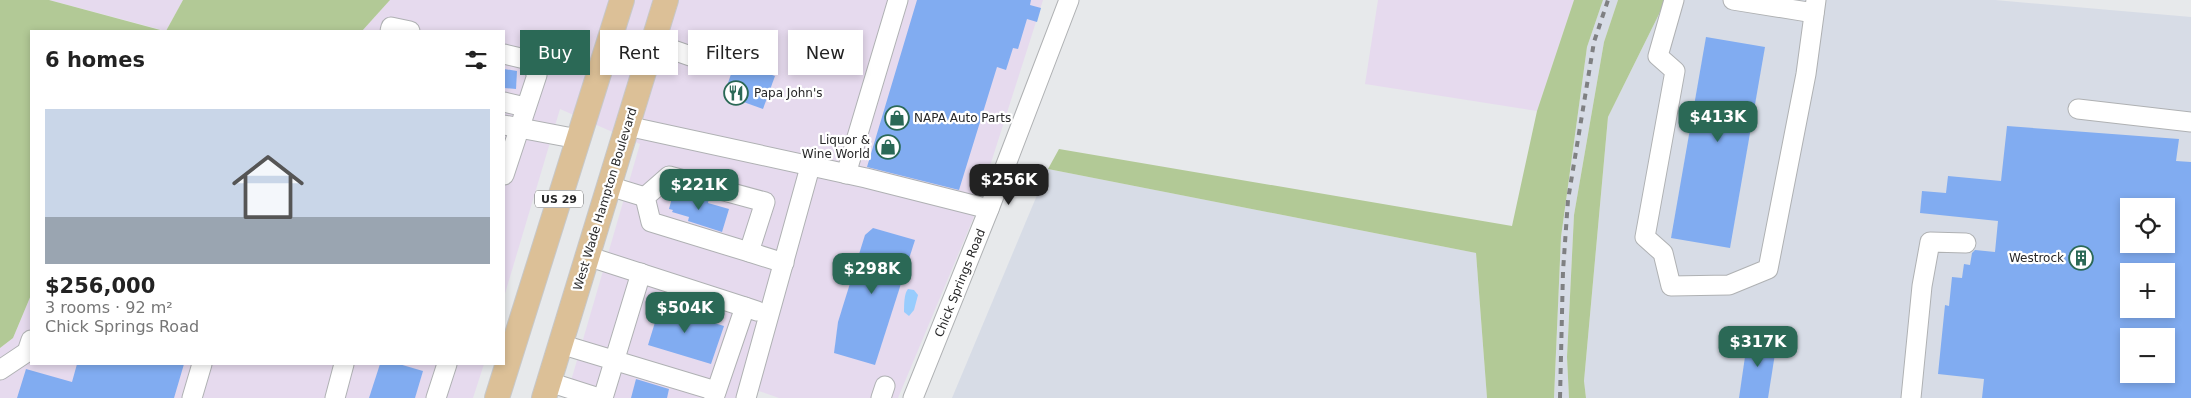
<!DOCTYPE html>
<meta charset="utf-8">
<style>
:root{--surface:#fff;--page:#f6f6f6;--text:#222;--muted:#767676;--accent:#2b6956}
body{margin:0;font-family:"DejaVu Sans",sans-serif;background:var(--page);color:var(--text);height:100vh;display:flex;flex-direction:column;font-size:19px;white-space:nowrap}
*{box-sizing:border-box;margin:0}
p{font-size:16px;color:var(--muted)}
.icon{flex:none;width:28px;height:28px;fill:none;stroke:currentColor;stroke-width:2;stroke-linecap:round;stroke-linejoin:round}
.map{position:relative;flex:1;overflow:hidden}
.details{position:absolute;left:30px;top:30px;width:475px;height:335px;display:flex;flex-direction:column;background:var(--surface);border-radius:0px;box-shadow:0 2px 8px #0003}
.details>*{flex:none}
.banner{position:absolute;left:520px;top:30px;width:475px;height:45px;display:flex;gap:10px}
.controls{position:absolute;left:2120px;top:198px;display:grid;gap:10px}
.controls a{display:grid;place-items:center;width:55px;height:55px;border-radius:0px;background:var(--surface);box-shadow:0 2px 8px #0003;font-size:25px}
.price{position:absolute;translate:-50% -42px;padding:0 11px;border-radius:10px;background:var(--accent);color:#fff;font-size:16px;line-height:32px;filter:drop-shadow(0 1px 2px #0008)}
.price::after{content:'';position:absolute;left:50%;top:30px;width:15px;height:11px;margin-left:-8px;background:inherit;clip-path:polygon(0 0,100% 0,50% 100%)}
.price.on{background:#222;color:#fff}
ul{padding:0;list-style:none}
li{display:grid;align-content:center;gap:10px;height:265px;padding:0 15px}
li span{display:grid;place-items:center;height:155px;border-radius:0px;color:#555}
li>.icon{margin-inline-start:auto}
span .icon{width:90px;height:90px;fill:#fffc;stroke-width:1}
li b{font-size:21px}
h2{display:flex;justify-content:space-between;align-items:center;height:60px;padding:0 15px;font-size:21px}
.tag{padding:0 18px;border-radius:0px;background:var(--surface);box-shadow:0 2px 8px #0003;font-size:18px;line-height:45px}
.tag.on{background:var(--accent);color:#fff}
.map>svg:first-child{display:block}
</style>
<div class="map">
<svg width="2191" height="398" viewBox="0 0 2191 398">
<rect width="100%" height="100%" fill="#e7e9eb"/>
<g fill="#e6daee">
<polygon points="49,0 183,0 166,31"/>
<polygon points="390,0 1043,0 973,219 898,398 779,398 753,389 750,398 566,398 640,144 560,109 504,297 504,31 362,31"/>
<polygon points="1378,0 1574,0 1537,111 1365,84"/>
<polygon points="31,295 31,364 484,364 473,398 0,398 0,348 13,338"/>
</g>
<g fill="#d7dce6" fill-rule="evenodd">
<polygon points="1603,0 1618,0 1604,42 1574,215 1567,357 1569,398 1554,398 1561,237 1587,47"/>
<path d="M1666,0H1995L2191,17V398H1586L1584,381L1608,117ZM2129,206H2166V244H2129ZM2129,271H2166V309H2129ZM2129,336H2166V374H2129Z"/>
<polygon points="1048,169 1476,253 1487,398 952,398"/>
</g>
<g fill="#b2c996">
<polygon points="0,0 49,0 164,31 31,31 31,295 13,338 0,348"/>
<polygon points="183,0 390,0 362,31 166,31"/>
<polygon points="1574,0 1603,0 1587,47 1561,237 1554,398 1487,398 1476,253 1048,169 1059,149 1512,226 1537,111"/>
<polygon points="1618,0 1666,0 1608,117 1584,381 1586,398 1569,398 1567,357 1574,215 1604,42"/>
</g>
<path fill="#98ccfd" d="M908,289L914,290L918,295L914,310L909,316L904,312C904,306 904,293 908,289Z"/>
<g fill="#81acf1" fill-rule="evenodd">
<polygon points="917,0 1031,0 1030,5 1041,8 1037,22 1027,19 1018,49 1013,48 1006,70 997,67 959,190 867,167"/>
<polygon points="1706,37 1765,47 1730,248 1671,238"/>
<polygon points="735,62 775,76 763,109 724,95"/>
<polygon points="504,69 517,71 516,89 504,88"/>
<path d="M2007,126L2179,139L2176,161L2191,162V398H1982L1984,379L1938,374L1945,305L1949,306L1952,277L1962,278L1964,264L1970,265L1972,253L1975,250L1995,252L1998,221L1920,213L1922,191L1946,193L1948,176L2001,181ZM2129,206H2166V244H2129ZM2129,271H2166V309H2129ZM2129,336H2166V374H2129Z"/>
<polygon points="677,191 709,198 708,203 729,209 722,232 688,221 689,217 672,212 673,210 669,209 673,194 676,195"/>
<polygon points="873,228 915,240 875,365 834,353 838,322 865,235"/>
<polygon points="665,303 674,306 672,310 724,326 711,364 648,345 656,319 653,318 656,307"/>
<polygon points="1748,336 1777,341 1768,398 1739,398"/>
<polygon points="77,364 184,364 174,398 17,398 26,369 72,382"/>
<polygon points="380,364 399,364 423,371 415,398 369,398"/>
<polygon points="636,379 669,389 667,398 631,398"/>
</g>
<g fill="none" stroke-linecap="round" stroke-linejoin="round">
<g stroke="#afb1b3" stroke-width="21">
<g id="minor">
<polyline points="1674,0 1658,56 1675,71 1645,237 1663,253 1671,286 1729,285 1768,269 1806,74 1816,0"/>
<polyline points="1733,0 1814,13"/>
<polyline points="390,31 391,27 410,31"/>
<polyline points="653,43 699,59"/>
<polyline points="504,54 529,60 537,75 504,175"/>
<polyline points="504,102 525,107"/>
<polyline points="2078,109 2191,122"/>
<polyline points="504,125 578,139"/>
<polyline points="627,126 866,178 989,209"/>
<polyline points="846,174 898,0"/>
<polygon points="669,176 765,202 749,252 651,222 645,197"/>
<polyline points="609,186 645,197"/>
<polyline points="749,252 784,263"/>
<polyline points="587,256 745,307"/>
<polyline points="560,344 716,391"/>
<polyline points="0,370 27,352 31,340"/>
<polyline points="549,382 599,398"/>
<polyline points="192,398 202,364"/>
<polyline points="335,398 344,364"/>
<polyline points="436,398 447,364"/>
<polyline points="603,398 641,273"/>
<polyline points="714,398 745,307 757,311"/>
<polyline points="746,398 810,167"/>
<polyline points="881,398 885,386"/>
<polyline points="913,398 989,209 1069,0"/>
<polyline points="1911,398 1922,286 1930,242 1966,243"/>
</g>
</g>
<g stroke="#c7c7c7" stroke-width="26">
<g id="major">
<polyline points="497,398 622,0"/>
<polyline points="544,398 666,0"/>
</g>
</g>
<use href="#minor" stroke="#fff" stroke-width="19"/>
<use href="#major" stroke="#dcc097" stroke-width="24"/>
<polyline stroke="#7f8082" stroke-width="4" stroke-dasharray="6 6" stroke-linecap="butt" points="1560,398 1563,271 1568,200 1594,42 1608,0"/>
</g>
<defs>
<g id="restaurant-ring" transform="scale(1.25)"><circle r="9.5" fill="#fff" stroke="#2b6956" stroke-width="1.5"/><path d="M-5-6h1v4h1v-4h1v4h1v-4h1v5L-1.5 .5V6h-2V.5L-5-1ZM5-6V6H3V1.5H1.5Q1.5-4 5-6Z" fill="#2b6956"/></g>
<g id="shop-ring" transform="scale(1.25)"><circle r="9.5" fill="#fff" stroke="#2b6956" stroke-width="1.5"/><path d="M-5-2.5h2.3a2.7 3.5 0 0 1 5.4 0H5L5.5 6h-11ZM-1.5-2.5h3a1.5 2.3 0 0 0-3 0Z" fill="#2b6956"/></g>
<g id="building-ring" transform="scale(1.25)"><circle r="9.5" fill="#fff" stroke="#2b6956" stroke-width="1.5"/><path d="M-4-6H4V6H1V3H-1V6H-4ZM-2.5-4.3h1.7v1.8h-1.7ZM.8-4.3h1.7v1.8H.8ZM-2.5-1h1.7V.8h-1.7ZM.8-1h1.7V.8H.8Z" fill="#2b6956"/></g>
</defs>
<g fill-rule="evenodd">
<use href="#restaurant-ring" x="736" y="93"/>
<use href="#shop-ring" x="897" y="118"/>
<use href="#shop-ring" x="888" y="147"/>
<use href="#building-ring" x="2081" y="258"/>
</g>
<g text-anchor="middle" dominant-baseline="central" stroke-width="4.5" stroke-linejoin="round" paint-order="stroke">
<rect fill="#fff" stroke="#686869" stroke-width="1" x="535" y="190.5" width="48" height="17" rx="4"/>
<g font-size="11" font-weight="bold" fill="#282829">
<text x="559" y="199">US 29</text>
</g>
<g font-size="12" fill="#282829" stroke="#fff" text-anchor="start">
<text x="754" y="93">Papa John's</text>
<text x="914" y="118">NAPA Auto Parts</text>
<text x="870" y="140" text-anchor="end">Liquor &amp;<tspan x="870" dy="14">Wine World</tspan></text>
<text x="2064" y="258" text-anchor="end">Westrock</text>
</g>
<g font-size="12" fill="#282829" stroke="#fff">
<text transform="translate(605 199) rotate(-73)">West Wade Hampton Boulevard</text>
<text transform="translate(960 283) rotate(-68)">Chick Springs Road</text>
</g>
</g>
</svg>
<div class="controls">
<a><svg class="icon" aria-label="locate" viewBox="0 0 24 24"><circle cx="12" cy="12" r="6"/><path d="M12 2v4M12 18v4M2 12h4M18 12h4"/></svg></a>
<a>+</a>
<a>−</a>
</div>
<b class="price" style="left:1718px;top:143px">$413K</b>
<b class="price on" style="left:1009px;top:206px">$256K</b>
<b class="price" style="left:699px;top:211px">$221K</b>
<b class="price" style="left:872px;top:295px">$298K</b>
<b class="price" style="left:685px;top:334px">$504K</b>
<b class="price" style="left:1758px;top:368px">$317K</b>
<div class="banner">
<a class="tag on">Buy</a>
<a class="tag">Rent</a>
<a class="tag">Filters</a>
<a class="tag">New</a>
</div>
<section class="details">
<h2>6 homes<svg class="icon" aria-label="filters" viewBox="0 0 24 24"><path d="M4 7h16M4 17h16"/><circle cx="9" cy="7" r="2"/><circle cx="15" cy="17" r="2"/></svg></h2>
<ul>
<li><span style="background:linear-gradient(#c9d6e8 70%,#9aa5b1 0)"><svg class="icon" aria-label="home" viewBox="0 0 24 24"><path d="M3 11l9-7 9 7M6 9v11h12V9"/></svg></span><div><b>$256,000</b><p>3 rooms · 92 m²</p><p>Chick Springs Road</p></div></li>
</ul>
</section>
</div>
